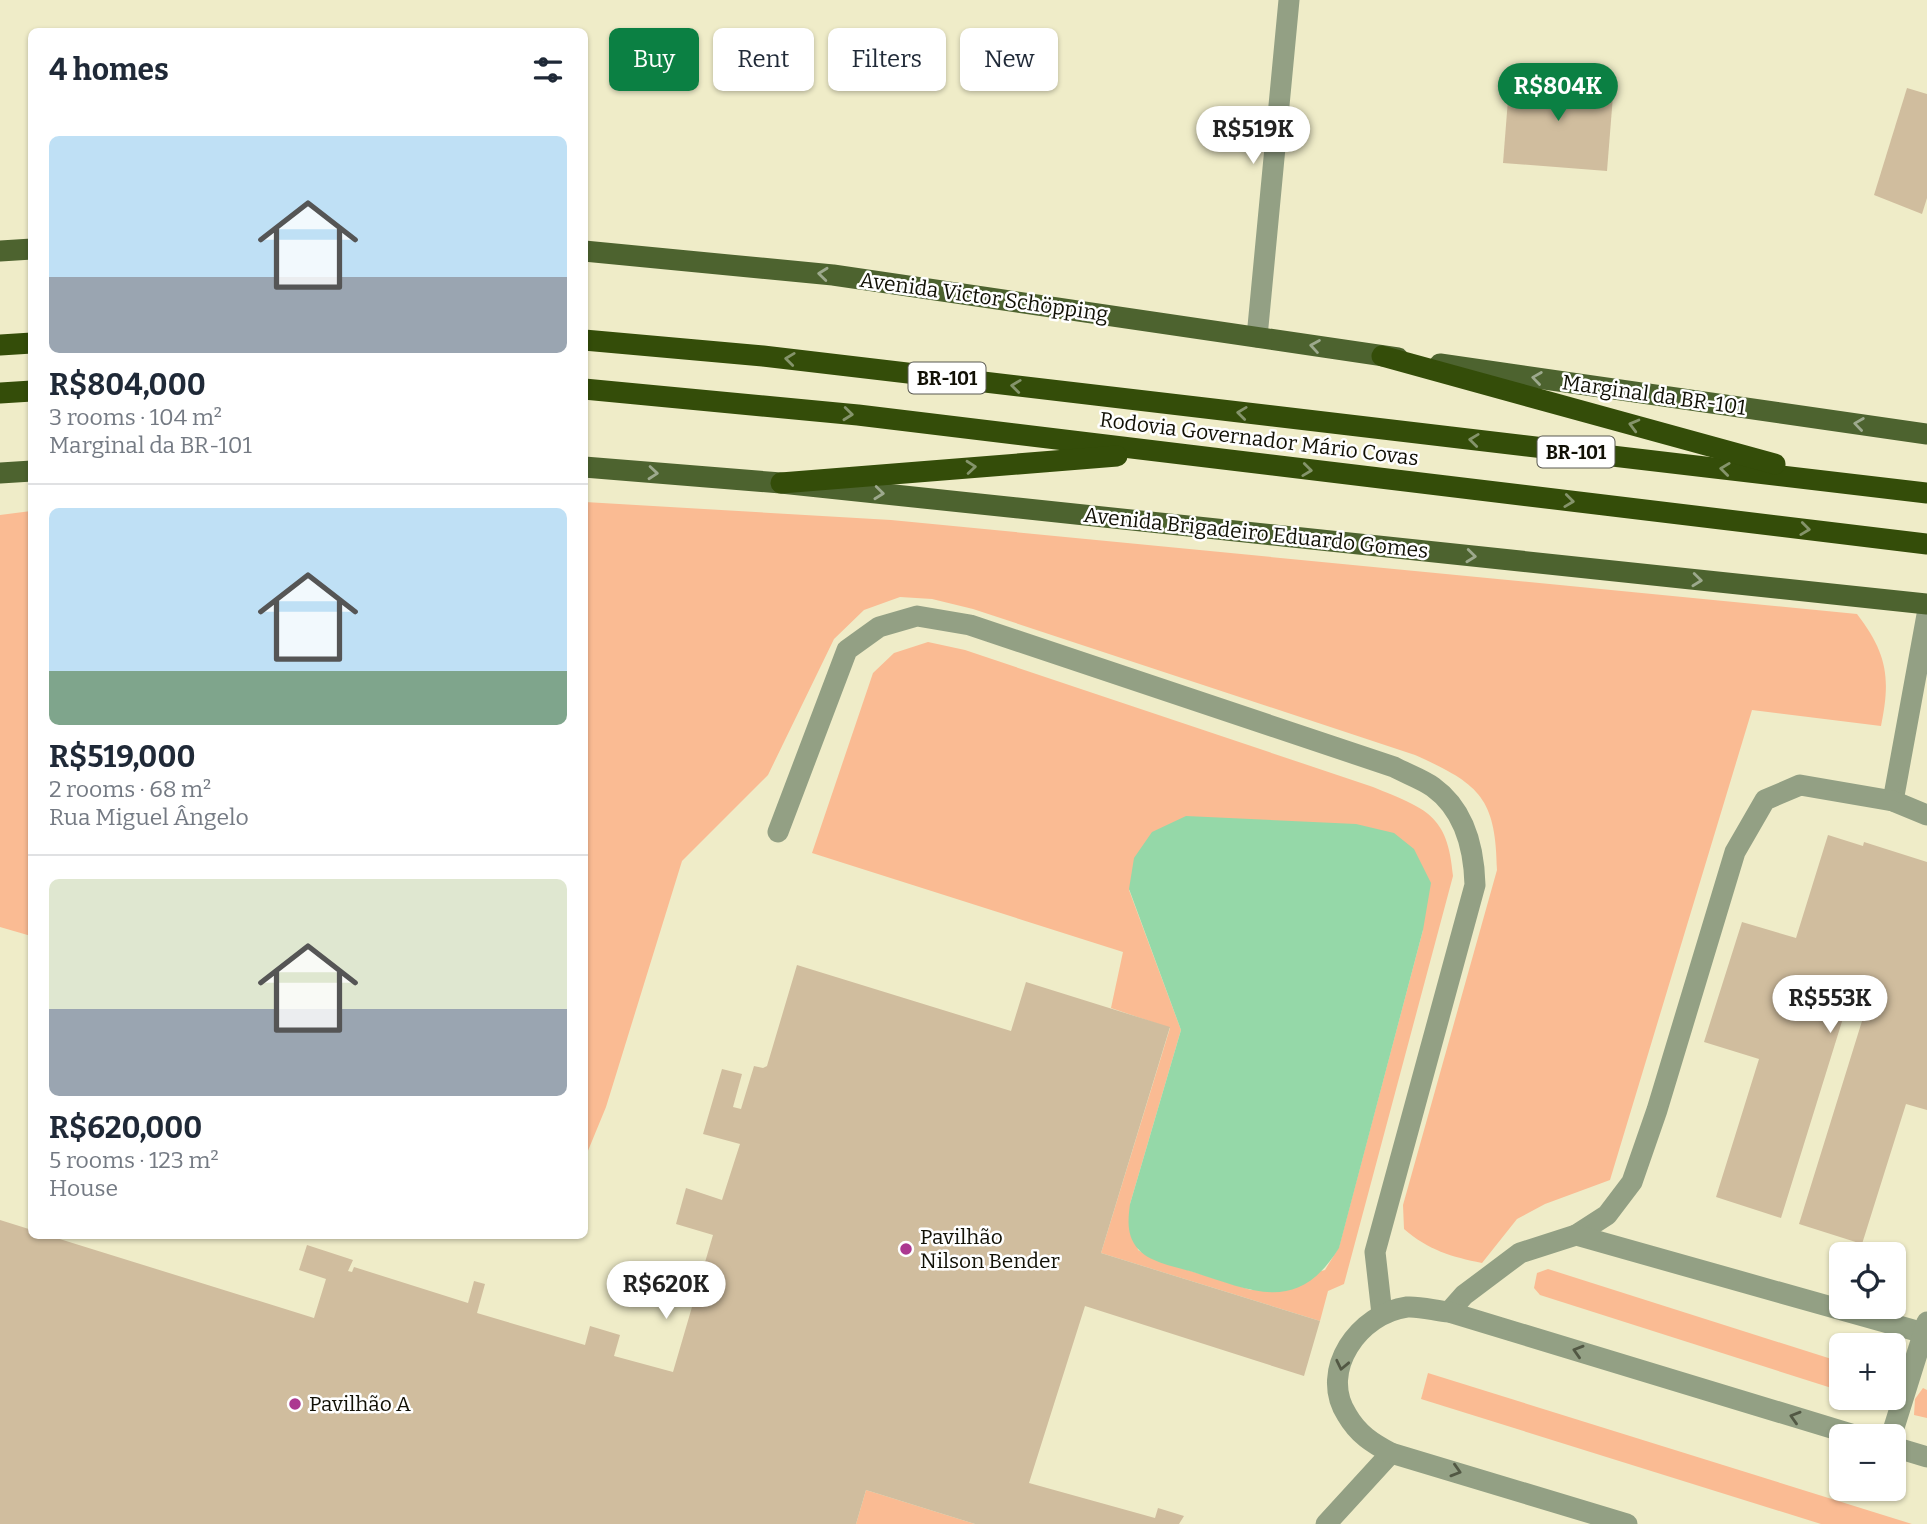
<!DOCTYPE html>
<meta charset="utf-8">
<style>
:root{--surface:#fff;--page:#f2f2f3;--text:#1f2937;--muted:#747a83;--line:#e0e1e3;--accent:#0b8043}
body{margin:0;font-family:Bitter,serif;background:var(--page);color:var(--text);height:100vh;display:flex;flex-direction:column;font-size:26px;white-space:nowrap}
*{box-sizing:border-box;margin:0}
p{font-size:23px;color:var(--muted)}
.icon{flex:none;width:38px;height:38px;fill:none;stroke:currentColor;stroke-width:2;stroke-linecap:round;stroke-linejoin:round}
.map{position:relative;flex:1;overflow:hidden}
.sheet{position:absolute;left:28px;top:28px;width:560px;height:1211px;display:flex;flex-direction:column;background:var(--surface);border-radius:10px;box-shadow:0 2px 5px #0004}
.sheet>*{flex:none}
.guide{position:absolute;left:609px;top:28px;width:665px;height:63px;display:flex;gap:14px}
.tools{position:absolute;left:1829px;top:1242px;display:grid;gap:14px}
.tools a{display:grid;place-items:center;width:77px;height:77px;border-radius:10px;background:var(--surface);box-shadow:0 2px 5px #0004;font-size:35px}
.price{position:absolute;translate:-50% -60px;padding:0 16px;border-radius:24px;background:#fff;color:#222;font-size:23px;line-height:46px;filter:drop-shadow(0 2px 4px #0008)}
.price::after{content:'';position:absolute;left:50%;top:42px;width:21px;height:16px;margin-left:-10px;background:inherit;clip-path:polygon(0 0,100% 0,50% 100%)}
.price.selected{background:var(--accent);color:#fff}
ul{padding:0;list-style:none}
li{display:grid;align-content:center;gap:14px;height:371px;padding:0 21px}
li+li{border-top:2px solid var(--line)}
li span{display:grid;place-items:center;height:217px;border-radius:10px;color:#555}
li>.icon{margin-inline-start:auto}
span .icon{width:126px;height:126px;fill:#fffc;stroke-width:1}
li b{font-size:30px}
h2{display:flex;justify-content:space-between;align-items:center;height:84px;padding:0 21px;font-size:30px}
.chip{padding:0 24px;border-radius:10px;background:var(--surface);box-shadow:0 2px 5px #0004;font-size:24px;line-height:63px}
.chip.selected{background:var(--accent);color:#fff}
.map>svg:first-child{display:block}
</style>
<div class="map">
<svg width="1927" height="1524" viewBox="0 0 1927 1524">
<rect width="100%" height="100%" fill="#efecc8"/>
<g fill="#fabb93" fill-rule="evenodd">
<path d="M585,502L891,520L1857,614C1887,653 1891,678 1881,726L1752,710L1610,1180L1545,1204L1517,1219L1482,1263C1452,1257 1428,1250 1404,1229L1403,1205L1497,870C1496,797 1479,784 1415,755L973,609L932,599L900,597L864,610L834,639L768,775L682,861L606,1107L585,1158Z"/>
<polygon points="31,511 32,511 31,936 0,927 0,515"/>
<path d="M928,642L965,650L1373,787C1426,809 1448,814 1453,876L1344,1284L1328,1291L1320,1321L1101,1253L1170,1028L1111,1008L1123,952L812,853L873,673L894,653ZM1129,890L1423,930L1339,1247L1325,1270L1251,1290L1156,1260L1138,1250L1130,1204L1181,1030Z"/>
<polygon points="1548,1269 1841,1362 1841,1391 1540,1295 1534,1288 1537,1273"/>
<polygon points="1428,1373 1912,1524 1821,1524 1421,1399"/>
<polygon points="1923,1388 1927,1390 1927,1418 1914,1415 1915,1399"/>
<polygon points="866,1490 975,1524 856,1524"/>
</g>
<path fill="#95d8a8" d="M1186,816L1356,824L1394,833L1414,849L1431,883L1423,930L1339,1248C1298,1314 1255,1292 1193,1272C1177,1267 1151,1263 1139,1250C1126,1236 1128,1220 1130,1204L1181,1030L1129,889L1134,858L1152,832Z"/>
<g fill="#d0bd9e">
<polygon points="1510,74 1614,83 1607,171 1503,163"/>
<polygon points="1907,88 1927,94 1927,198 1922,214 1874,195"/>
<polygon points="1828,835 1863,846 1864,842 1927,862 1927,1110 1906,1104 1862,1244 1799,1224 1862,1021 1844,1015 1781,1218 1716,1197 1759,1059 1704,1042 1742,922 1796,938"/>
<polygon points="797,965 1011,1031 1026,982 1170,1027 1101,1253 1320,1321 1304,1376 1085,1306 1029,1483 1155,1518 1158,1508 1184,1516 1179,1524 975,1524 866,1490 856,1524 0,1524 0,1220 32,1230 32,1236 50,1236 314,1318 326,1279 299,1270 307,1245 353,1260 348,1271 352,1272 354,1267 468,1303 474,1281 485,1284 477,1313 585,1345 590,1326 620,1335 614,1356 673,1372 713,1235 676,1224 686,1188 722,1200 740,1144 703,1134 722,1069 742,1074 733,1107 741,1109 754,1066 763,1068 767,1066"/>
</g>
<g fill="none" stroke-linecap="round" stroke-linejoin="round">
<g stroke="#93a084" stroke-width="21">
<polyline points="1257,337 1289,0"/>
<polyline points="1893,801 1927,615"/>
<path d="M778,832L847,650L879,627L917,616L970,625L1394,767C1407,774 1422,779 1433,787C1465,810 1474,848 1475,885L1375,1252L1382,1314"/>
<polyline points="1576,1235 1607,1215 1632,1182 1657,1110 1735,852 1765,800 1800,785 1893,801 1927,815"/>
<polyline points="1449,1312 1464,1295 1520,1253 1576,1235 1927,1334"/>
<polyline points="1891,1437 1927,1322"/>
<polyline points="1894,1447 1927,1457"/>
<polyline points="1326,1524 1391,1453"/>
<path d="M1627,1524L1391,1453C1372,1443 1358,1434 1347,1415C1318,1370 1360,1313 1407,1307C1420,1306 1436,1311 1449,1312L1861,1437"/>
</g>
<g stroke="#4d632f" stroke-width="21">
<polyline points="0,251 32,249"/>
<polyline points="584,251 833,275 1398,358"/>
<polyline points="1440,364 1927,434"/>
<polyline points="584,467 781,483 1927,604"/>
<polyline points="0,473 32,471"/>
</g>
<g stroke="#344d09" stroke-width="21">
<polyline points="584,340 763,356 1927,493"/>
<polyline points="0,345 32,343"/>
<polyline points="1382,356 1775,464"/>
<polyline points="584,389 858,415 1927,544"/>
<polyline points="0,393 32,391"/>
<polyline points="781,483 1117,456"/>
</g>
</g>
<defs><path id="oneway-chevron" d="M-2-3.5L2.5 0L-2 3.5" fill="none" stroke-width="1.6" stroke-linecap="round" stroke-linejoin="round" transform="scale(1.75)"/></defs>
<g stroke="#9da98d">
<use href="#oneway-chevron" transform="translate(823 274) rotate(-174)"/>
<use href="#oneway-chevron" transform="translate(1315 346) rotate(-171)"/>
<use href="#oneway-chevron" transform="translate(1537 378) rotate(-172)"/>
<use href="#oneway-chevron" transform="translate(1859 424) rotate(-172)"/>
<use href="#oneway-chevron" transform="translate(653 473) rotate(5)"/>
<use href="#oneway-chevron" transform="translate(879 493) rotate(6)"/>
<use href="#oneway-chevron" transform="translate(1471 556) rotate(6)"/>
<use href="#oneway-chevron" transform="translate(1697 580) rotate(6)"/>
</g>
<g stroke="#85946b">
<use href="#oneway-chevron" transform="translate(790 359) rotate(-173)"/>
<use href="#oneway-chevron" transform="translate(1016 386) rotate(-173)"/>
<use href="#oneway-chevron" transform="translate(1242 413) rotate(-173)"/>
<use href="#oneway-chevron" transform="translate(848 414) rotate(6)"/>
<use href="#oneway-chevron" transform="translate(1634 425) rotate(-165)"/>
<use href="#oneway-chevron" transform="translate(1474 440) rotate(-173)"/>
<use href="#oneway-chevron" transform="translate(971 467) rotate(-5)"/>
<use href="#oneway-chevron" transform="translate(1725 469) rotate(-173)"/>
<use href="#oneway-chevron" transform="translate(1307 470) rotate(7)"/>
<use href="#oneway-chevron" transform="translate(1569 501) rotate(7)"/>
<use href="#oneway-chevron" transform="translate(1805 529) rotate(7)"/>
</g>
<g stroke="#525844">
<use href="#oneway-chevron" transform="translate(1578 1351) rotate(-163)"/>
<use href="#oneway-chevron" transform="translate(1342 1365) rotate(102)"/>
<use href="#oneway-chevron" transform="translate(1795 1417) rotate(-163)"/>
<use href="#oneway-chevron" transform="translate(1456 1471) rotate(17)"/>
</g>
<g fill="#ac3890" stroke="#fff" stroke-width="2.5">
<circle cx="906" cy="1249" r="7"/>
<circle cx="295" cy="1404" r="7"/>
</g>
<g text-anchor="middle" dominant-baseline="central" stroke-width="5" stroke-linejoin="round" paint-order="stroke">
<g fill="#fff" stroke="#585850" stroke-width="2">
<rect x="908.5" y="362.5" width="77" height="31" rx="5"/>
<rect x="1537.5" y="436.5" width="77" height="31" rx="5"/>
</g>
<g font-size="19" font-weight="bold" fill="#111005">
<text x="947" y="378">BR-101</text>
<text x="1576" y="452">BR-101</text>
</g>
<g font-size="21" fill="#111005" stroke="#fff">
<text transform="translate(984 297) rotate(8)">Avenida Victor Schöpping</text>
<text transform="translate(1654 395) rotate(8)">Marginal da BR-101</text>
<text transform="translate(1259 439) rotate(7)">Rodovia Governador Mário Covas</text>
<text transform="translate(1256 533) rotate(6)">Avenida Brigadeiro Eduardo Gomes</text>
</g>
<g font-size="21" fill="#111005" stroke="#fff" text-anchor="start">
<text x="920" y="1237">Pavilhão<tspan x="920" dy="24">Nilson Bender</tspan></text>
<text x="309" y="1404">Pavilhão A</text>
</g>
</g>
</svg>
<div class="tools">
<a><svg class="icon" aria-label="locate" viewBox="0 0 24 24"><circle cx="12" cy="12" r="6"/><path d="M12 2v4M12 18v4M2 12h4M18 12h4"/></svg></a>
<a>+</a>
<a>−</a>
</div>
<b class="price selected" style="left:1558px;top:123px">R$804K</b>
<b class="price" style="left:1253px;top:166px">R$519K</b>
<b class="price" style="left:1830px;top:1035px">R$553K</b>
<b class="price" style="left:666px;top:1321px">R$620K</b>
<div class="guide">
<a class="chip selected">Buy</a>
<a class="chip">Rent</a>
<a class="chip">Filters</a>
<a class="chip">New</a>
</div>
<section class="sheet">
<h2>4 homes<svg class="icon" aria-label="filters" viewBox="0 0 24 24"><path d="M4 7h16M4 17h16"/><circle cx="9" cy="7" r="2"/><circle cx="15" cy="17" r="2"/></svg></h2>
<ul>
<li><span style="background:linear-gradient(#bfe0f5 65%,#9aa5b1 0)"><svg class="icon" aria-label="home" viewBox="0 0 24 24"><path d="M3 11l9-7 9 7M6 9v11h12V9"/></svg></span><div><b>R$804,000</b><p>3 rooms · 104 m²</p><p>Marginal da BR-101</p></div></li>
<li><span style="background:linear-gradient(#bfe0f5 75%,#7fa58c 0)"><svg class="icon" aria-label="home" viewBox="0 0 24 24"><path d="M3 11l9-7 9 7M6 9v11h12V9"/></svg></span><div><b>R$519,000</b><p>2 rooms · 68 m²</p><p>Rua Miguel Ângelo</p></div></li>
<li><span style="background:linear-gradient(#dfe7d0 60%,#9aa5b1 0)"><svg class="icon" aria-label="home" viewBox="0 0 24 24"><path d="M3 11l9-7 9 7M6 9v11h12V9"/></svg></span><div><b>R$620,000</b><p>5 rooms · 123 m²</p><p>House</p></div></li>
</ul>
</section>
</div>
